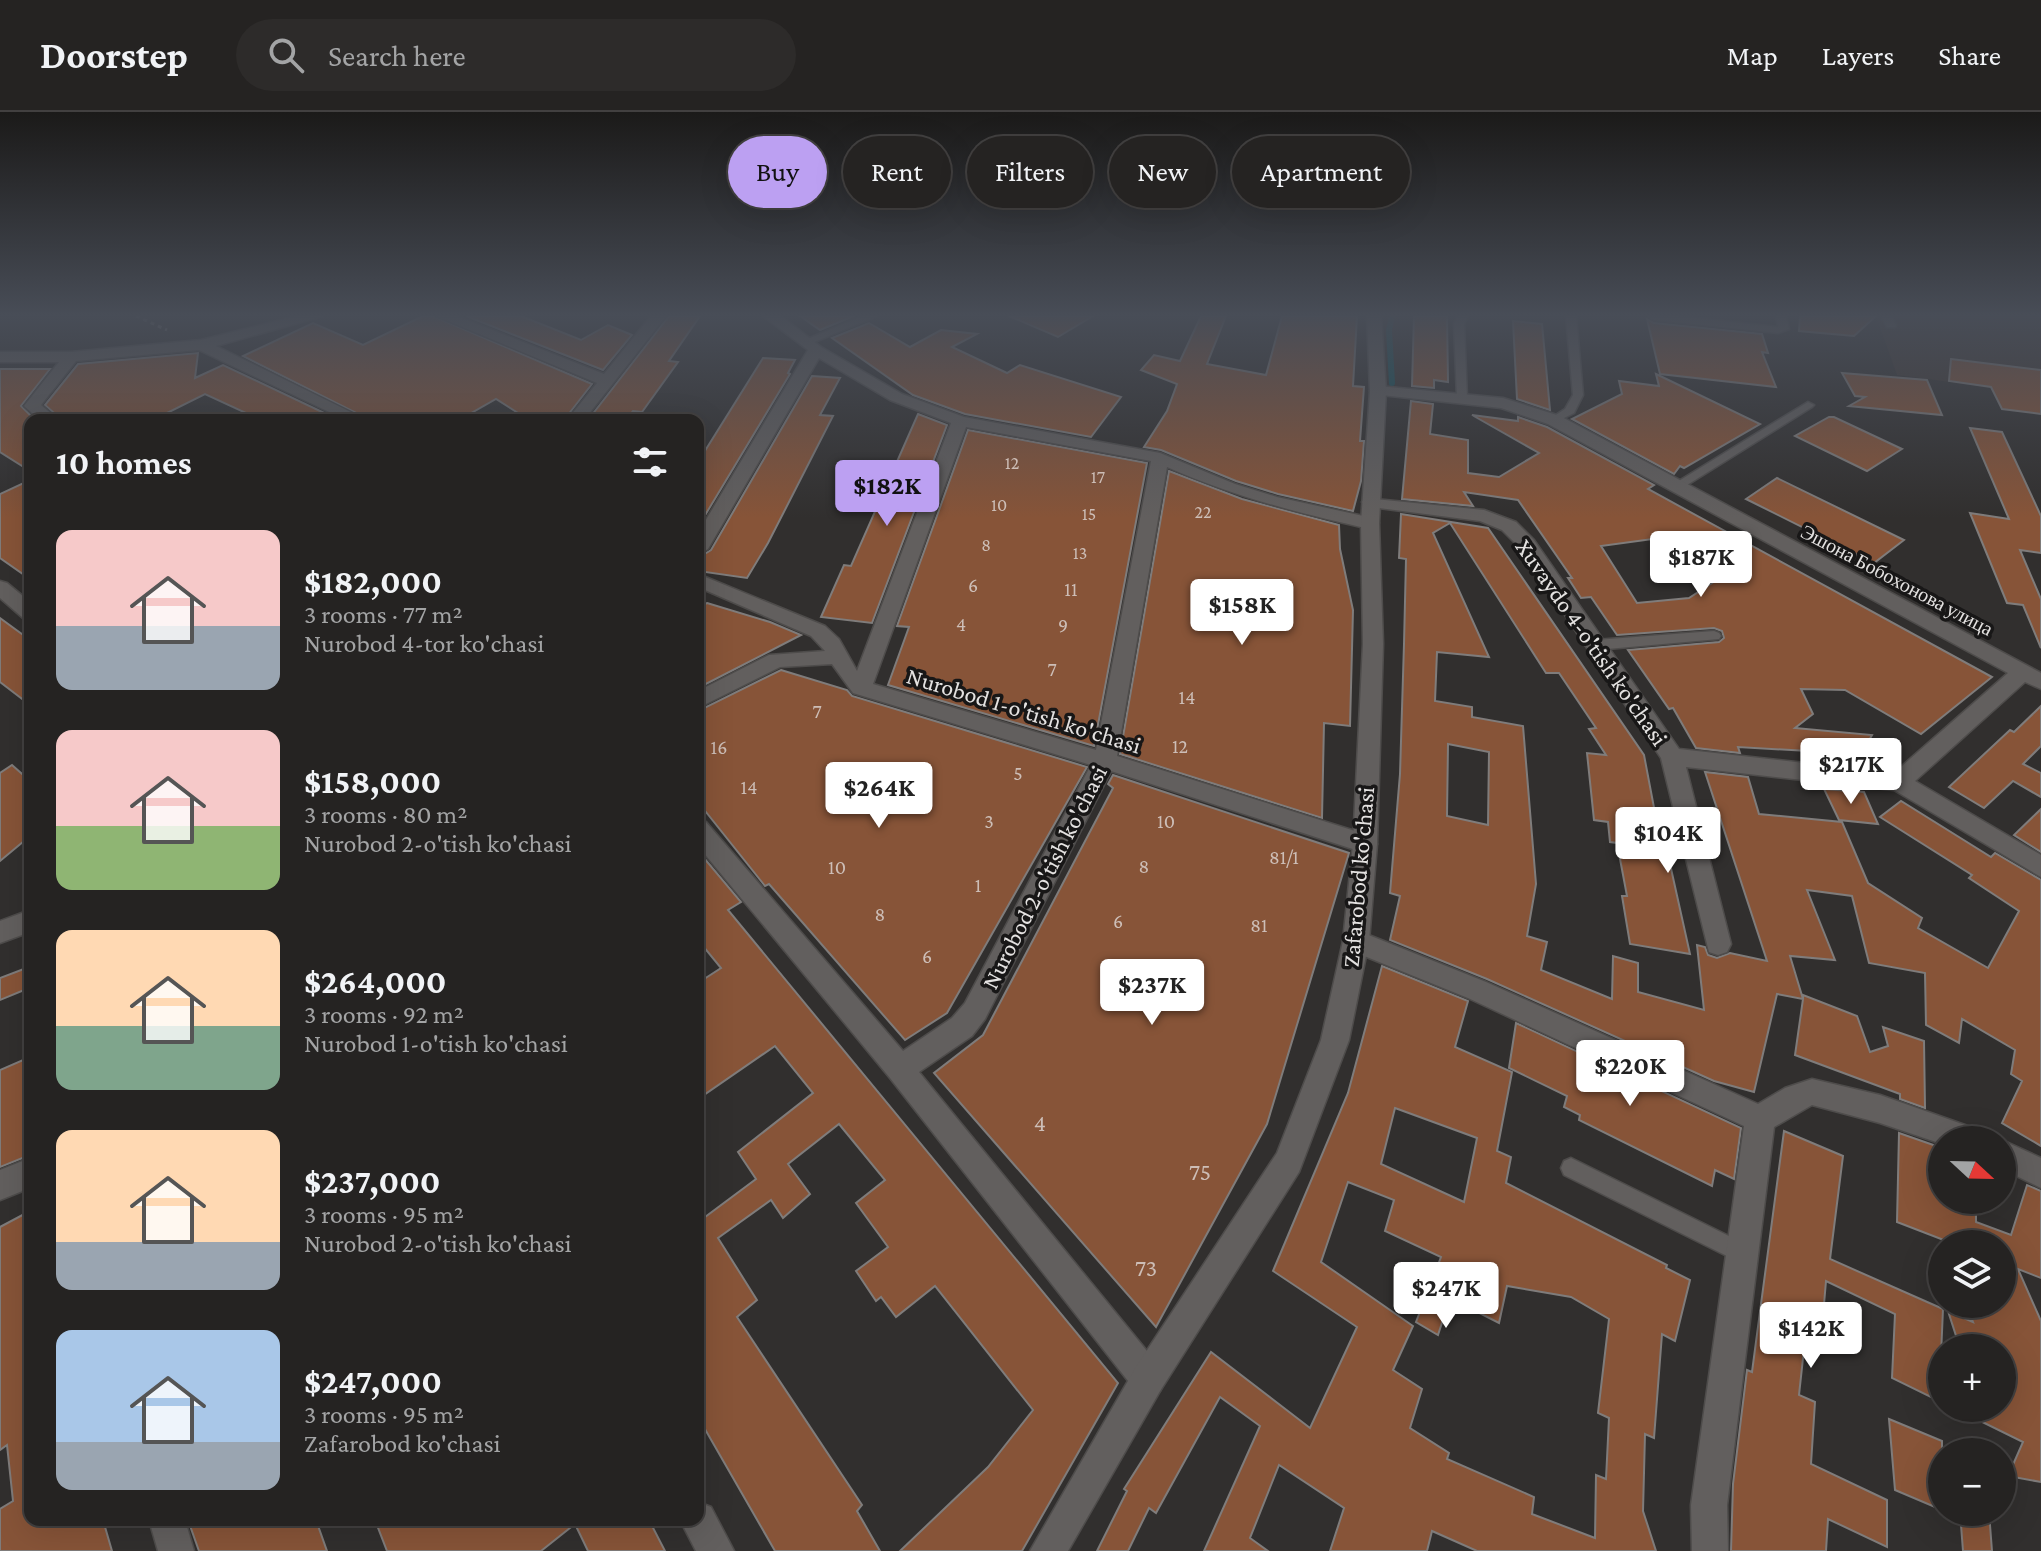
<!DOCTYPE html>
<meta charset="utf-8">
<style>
:root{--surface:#252322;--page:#2d2b2a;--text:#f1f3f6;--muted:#a3a4a5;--line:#424040;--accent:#bca0f2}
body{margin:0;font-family:"Crimson Pro",serif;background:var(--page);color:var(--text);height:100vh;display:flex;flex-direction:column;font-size:30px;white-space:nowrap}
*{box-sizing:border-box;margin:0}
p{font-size:26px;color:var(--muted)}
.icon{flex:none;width:44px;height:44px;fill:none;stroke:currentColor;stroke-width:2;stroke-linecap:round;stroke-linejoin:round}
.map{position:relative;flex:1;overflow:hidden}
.sheet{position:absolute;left:24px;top:302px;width:680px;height:1112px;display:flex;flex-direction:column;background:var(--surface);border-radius:16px;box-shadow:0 8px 32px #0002,0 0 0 2px var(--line)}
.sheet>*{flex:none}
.hud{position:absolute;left:728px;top:24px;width:760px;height:72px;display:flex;gap:16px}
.needle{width:52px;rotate:112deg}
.tools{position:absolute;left:1928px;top:1014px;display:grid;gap:16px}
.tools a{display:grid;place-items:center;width:88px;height:88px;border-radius:50%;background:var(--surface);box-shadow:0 8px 32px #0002,0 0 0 2px var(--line);font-size:40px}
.price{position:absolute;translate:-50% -68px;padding:0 18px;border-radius:8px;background:#fff;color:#222;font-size:26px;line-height:52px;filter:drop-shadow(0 2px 4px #0008)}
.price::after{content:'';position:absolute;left:50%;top:48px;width:24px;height:18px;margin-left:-12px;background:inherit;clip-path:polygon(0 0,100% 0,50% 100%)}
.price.current{background:var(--accent);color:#111}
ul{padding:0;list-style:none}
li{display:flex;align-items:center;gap:24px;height:200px;padding:0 32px}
li span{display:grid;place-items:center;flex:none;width:224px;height:160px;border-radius:16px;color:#555}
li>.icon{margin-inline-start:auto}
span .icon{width:96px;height:96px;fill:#fffc;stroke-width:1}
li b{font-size:34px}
h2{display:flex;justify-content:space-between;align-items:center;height:96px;padding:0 32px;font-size:34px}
.tag{padding:0 28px;border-radius:36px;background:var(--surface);box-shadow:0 8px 32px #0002,0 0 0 2px var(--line);font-size:28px;line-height:72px}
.tag.current{background:var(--accent);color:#111}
header{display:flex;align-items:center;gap:48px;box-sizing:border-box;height:112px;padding:0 40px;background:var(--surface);border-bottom:2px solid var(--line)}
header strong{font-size:38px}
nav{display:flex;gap:44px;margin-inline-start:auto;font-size:28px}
.search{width:560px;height:72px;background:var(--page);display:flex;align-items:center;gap:20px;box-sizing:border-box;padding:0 28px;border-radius:44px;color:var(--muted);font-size:30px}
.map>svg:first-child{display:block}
</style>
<header>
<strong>Doorstep</strong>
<div class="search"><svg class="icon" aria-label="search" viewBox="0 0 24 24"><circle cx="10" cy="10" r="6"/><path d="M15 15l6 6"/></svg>Search here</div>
<nav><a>Map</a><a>Layers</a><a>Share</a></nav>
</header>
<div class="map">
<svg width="2041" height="1439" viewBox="0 0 2041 1439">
<rect width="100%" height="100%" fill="#312f2e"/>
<polygon fill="#3e3632" points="1876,204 2041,204 2041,282 1897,263"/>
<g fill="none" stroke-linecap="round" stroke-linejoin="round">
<polyline stroke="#0d505a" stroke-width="6" points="1392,204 1389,218 1392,271"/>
</g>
<g fill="#875438" stroke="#7f7c7b" stroke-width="2" fill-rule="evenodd">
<polygon points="423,204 433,204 592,272 564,308 529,308 496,287 459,308 370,308 243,244 313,211 363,233"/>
<polygon points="466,204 521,204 581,228 608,213 632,223 603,258"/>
<polygon points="669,204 700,204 669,249 678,250 642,300 633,299 626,308 588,308"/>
<polygon points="800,204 854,204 820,218"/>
<polygon points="1009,204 1093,204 1058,225"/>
<polygon points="1201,204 1226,204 1207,252 1266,263 1282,204 1357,204 1353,274 1364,275 1360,329 1364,329 1361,369 1353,399 1278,382 1236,369 1161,338 1144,335 1167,299 1177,272 1141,258 1154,243 1180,249"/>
<polygon points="1414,204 1447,204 1448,270 1434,268 1434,276 1412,274"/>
<polygon points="1800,204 1876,204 1854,224 1799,219"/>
<polygon points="1647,207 1654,211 1762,222 1768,241 1762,240 1776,275 1660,262"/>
<polygon points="1513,209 1542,212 1550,298 1517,287"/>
<polygon points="869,211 910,235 941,218 977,222 952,235 1007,261 1020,253 1121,285 1091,325 965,302 913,283 832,226"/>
<polygon points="198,241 195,266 223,253 339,308 261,308 205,282 153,308 62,308 45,293 78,252"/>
<polygon points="763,246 795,248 788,261 790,262 698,415 698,350"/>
<polygon points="1951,247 2041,258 2041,302 2002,297 1991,275 1949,269"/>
<polygon points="0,257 50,257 21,294 35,308 30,308 30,359 0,340"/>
<polygon points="1842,261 1927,268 1942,303 1849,294 1865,285 1855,284"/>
<polygon points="1656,262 1760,312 1684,356 1680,354 1674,362 1572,307 1622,282 1619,269 1659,274"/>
<polygon points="812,264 840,266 820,303 833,304 768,431 747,466 698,459 698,446 711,438"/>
<path d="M1411,289L1433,292L1430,322L1468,328V361L1499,365L1539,341L1472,303L1518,309V305L1547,315L1654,373L1648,377L1992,565L1921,622L1845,578L1801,577L1813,602L1795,616L1872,623L1861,642L1738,635L1740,641L1696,636L1673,596L1669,597L1628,538L1719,530L1724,526L1722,519L1714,516L1617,523L1591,485L1581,486L1568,466H1572L1518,388L1464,380L1473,394L1402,387ZM1682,423L1738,454L1689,486L1637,491L1601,434Z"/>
<polygon points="918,302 947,313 872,511 821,505 844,453 851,454"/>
<polygon points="1829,305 1834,305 1902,337 1867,359 1795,324"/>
<polygon points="1970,316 2002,320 2041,404 2041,441 2020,438 2041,487 2041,536 2023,493 2007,491 1970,401 2009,407"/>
<polygon points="968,318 1147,351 1094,634 888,573 909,515 897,514"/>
<polygon points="1169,359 1242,387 1339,413 1340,437 1353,498 1350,614 1324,611 1322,706 1120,642"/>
<polygon points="1777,366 1904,428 1874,451 1746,387"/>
<polygon points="30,368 30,467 0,446 0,382"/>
<path d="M1401,402L1488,416L1644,643L1663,743H1668L1690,842L1630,832L1622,784H1627L1617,731L1610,730L1608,710L1594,708L1587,641L1606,643L1589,617L1596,616L1559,561H1546L1450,411L1433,421L1489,545L1437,540L1435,589L1472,595V605L1523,614L1536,772L1527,824L1547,830L1541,858L1612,887L1613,844L1638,851V880L1704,898L1697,833L1705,835L1708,843L1717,846L1730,841L1767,849L1705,660L1748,665L1759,702L1842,710L1868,771L1922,806L1918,816L1988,856L2019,799L1969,766L1972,763L1880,705L1901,689L1991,745L1995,741L2041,768V1034L2002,1011L2022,969L2011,962L2015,938L1962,907L1959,931L1926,913L1925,861L1869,851L1852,784L1807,778L1835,848L1790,844L1803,887V883L1857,904L1870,940L1888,934L1883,915L1924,929L1925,996L1900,987V982L1795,943L1803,887L1777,882L1754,980L1714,969L1487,867L1390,828L1400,784L1390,781L1400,662L1404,532L1406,447L1399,446ZM1448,632L1489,640L1488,713L1447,704Z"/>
<polygon points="707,491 770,510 801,523 698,576 698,497"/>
<polygon points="0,506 30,528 30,593 0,570"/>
<polygon points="781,558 847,578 852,584 1087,655 947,901 905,928 769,772 765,774 698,690 698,599"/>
<polygon points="2041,594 2041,634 2023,652 2041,661 2041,685 2013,669 1984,696 1949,675 2010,618 2014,620"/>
<polygon points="12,653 30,669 30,724 0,749 0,661"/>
<polygon points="1113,663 1349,741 1267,1012 1156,1215 934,961 983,923 1113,676 1108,672"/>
<polygon points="1824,677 1864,680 1878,712 1839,708"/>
<polygon points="2041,697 2041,740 2014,723"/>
<polygon points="704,746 741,790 728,798 1118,1271 1022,1439 900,1439 988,1355 1033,1298 935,1174 896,1205 881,1185 876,1189 856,1159 888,1135 856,1091 885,1068 839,1012 788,1052 810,1082 783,1106 771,1088 718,1126 757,1188 737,1205 862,1393 857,1399 880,1439 775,1439 698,1305 698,1094 705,1105 756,1067 738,1040 813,981 775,934 698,987 698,871 721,856 698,828 698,749"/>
<path d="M1382,854L1468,889L1455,935L1512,960L1497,1039L1511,1045L1506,1071L1667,1153L1666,1156L1690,1168L1675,1229L1662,1222L1654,1326L1645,1322L1643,1399L1656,1439H1477L1432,1419L1427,1439H1330L1344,1396L1279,1353L1250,1426L1268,1439H1204L1260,1314L1220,1285L1156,1401L1149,1396L1128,1439H1097L1127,1379L1124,1377L1211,1240L1310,1316L1357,1215L1273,1159L1348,981ZM1395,996L1477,1026L1464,1090L1381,1052ZM1348,1070L1394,1088L1385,1119L1441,1145L1416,1210L1438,1223L1450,1186L1499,1211L1507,1174L1571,1185L1609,1207L1598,1301L1609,1306L1606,1367L1596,1363L1595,1426L1532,1402L1534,1385L1447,1347L1449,1341L1410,1316L1422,1277L1393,1258L1413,1214L1321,1150Z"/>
<polygon points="29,855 29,876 0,888 0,866"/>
<polygon points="1516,911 1741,1016 1734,1067 1715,1058 1712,1074 1579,1008 1580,1003 1564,995 1567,984 1509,956"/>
<polygon points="30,945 30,1043 0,1055 0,958"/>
<polygon points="1784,1019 1843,1044 1830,1147 1943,1197 1939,1289 1892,1266 1895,1202 1826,1169 1821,1227 1806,1219 1799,1283 1815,1290 1811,1352 1887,1388 1887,1435 1828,1407 1826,1439 1731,1439 1733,1372 1747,1258 1752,1260"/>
<polygon points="1899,1021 1942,1036 1942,1088 1976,1088 1976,1110 2011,1123 2027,1073 2041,1079 2041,1166 2018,1157 2041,1209 2041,1370 2008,1364 2023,1330 1954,1296 2002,1296 2002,1236 1960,1236 1948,1199 1973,1210 1966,1192 2002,1192 2002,1132 1954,1132 1897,1110"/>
<polygon points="30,1099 30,1408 103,1408 112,1439 0,1439 0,1397 13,1389 7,1333 0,1338 0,1115"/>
<polygon points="1889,1307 1942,1329 1942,1398 1895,1378"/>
<polygon points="1960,1400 1989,1400 1992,1439 1963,1439"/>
<polygon points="188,1408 316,1408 327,1439 199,1439"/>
<polygon points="375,1408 649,1408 665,1439 588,1439 575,1412 541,1439 387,1439"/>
</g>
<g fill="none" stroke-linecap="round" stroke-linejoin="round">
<g stroke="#4e4c4b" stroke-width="3">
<g id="lane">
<polygon points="862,204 877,204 812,231 803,229"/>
<polygon points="1458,204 1468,204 1464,212 1467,286 1462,289 1457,286 1454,212"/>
<polygon points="1566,204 1576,204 1583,283 1574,301 1554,311 1548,308 1565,297 1573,283"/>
<polygon points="1676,204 1778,215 1776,204 1786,204 1789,217 1778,221 1654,208 1649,205"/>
<polygon points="1881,204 1891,204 1896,213 1895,215 1887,215"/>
<polygon points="1808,290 1814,293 1812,295 1679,378 1675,379 1669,375"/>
<polygon points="1714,519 1719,521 1721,524 1719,527 1596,538 1589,533 1596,528"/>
<polygon points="1571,1046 1749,1134 1752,1141 1749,1148 1742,1151 1735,1148 1564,1063 1561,1056 1564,1049"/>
</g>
</g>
<g stroke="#4e4c4b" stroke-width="3">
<g id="street">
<polygon points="297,204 323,204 216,234 367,308 346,308 199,238 76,249 41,293 59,308 40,308 24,294 59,250 0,250 0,240 71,240 201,228"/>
<polygon points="436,204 457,204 604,262 651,204 666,204 584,308 567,308 597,271"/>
<path d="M763,204H781L821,235L902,282L964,305L1160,341L1235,372L1277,385L1377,407L1379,411L1370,417C1295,400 1238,386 1167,355L1117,644L1374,725L1377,732L1374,739L1365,741L1111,659L985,907L972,924L919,960L1160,1255L1165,1267L1160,1279L1148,1284L1136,1279L890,966L698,734V708L706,710L903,939L952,906L965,891L1091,653L853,581L832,552L780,555L698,596V579L769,543L825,539L811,524L698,475V462L825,514L839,527L857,559L951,311L890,288L819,246L708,437L698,443V421L808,238ZM966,315L1151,349L1096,638L873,572Z"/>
<polygon points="1378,274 1503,286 1560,304 2041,561 2041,577 2025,570 1915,669 2041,743 2041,765 1894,678 1686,655 1731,832 1727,840 1718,843 1709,840 1661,646 1520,436 1502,418 1480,409 1371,395 1365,394 1362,390 1365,386 1484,398 1516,410 1534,428 1679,637 1894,661 2008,561 1548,312 1501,296 1372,282 1370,279"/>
<polygon points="0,469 7,471 30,490 30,508 23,506 0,486"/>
<polygon points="30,798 30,820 0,831 0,809"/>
<polygon points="1356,818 1486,870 1758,992 1785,976 1812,967 1880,983 1979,1018 1984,1028 1942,1028 1942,1032 1880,1011 1812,993 1774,1015 1727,1393 1728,1439 1692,1439 1691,1393 1744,1014 1468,886 1347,837 1343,829 1347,821"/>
<polygon points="2001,1028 2002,1028 2041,1046 2041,1076 2002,1057"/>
<polygon points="30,1046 30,1076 0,1088 0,1058"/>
<polygon points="698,1390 711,1395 734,1439 696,1439 680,1408 698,1408"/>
<polygon points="149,1408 185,1408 194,1439 158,1439"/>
</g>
</g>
<g stroke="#4e4c4b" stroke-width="3">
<polygon id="secondary" points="1367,204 1381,204 1386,279 1379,411 1383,532 1377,732 1369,829 1349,928 1299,1060 1160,1279 1068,1439 1030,1439 1136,1255 1277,1041 1321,928 1343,829 1353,732 1363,532 1361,411 1370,279"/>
</g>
<polyline stroke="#8c8a89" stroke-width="3" stroke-dasharray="4 4" stroke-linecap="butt" points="136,204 167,218"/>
<use href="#lane" fill="#625f5e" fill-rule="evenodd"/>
<use href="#street" fill="#625f5e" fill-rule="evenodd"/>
<use href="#secondary" fill="#625f5e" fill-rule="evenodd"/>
</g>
<linearGradient id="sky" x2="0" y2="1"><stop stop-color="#1b1a19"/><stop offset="0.5" stop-color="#484d57"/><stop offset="1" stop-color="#484d57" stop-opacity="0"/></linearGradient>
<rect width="2041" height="406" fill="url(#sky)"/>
<g text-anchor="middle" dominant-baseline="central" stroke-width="7" stroke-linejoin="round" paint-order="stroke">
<g font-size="18" fill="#cdbeb7">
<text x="1012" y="351">12</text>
<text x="1098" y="365">17</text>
<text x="999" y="393">10</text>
<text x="1203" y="400">22</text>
<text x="1089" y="402">15</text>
<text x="986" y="433">8</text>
<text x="1080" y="441">13</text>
</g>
<g font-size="20" fill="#e4e2e1" stroke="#181717">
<text transform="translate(1897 468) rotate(28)">Эшона Бобохонова улица</text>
</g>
<g font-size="20" fill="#cdbeb7">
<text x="973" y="473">6</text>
<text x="1071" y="477">11</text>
<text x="961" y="512">4</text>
<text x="1063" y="513">9</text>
<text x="1052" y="557">7</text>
<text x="1187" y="585">14</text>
<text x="817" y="599">7</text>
<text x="1180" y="634">12</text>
<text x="719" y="635">16</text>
<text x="1018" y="661">5</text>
<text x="749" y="675">14</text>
<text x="989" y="709">3</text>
<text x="1166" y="709">10</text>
<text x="1284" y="745">81/1</text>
<text x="1144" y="754">8</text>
<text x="837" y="755">10</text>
<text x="978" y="773">1</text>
<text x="880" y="802">8</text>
<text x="1118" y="809">6</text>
<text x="1259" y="813">81</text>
<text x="927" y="844">6</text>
</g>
<g font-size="24" fill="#e4e2e1" stroke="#181717">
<text transform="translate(1592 530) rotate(55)">Xuvaydo 4-o'tish ko'chasi</text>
<text transform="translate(1024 598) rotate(17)">Nurobod 1-o'tish ko'chasi</text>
<text transform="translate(1044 765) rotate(-63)">Nurobod 2-o'tish ko'chasi</text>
<text transform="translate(1358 765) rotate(-85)">Zafarobod ko'chasi</text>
</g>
<g font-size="24" fill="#cdbeb7">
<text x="1040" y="1010">4</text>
<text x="1200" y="1059">75</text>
<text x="1146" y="1155">73</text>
</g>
</g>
</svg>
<div class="tools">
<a><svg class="needle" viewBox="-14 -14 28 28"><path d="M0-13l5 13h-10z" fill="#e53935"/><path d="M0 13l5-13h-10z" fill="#a3a4a5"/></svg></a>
<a><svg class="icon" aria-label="layers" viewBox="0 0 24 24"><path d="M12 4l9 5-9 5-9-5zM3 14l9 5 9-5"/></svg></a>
<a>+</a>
<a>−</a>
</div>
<b class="price current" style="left:887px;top:416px">$182K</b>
<b class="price" style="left:1701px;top:487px">$187K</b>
<b class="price" style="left:1242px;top:535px">$158K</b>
<b class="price" style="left:1851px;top:694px">$217K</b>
<b class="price" style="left:879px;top:718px">$264K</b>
<b class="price" style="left:1668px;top:763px">$104K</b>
<b class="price" style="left:1152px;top:915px">$237K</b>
<b class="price" style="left:1630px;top:996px">$220K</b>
<b class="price" style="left:1446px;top:1218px">$247K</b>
<b class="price" style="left:1811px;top:1258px">$142K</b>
<div class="hud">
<a class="tag current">Buy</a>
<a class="tag">Rent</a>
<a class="tag">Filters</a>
<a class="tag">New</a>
<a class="tag">Apartment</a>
</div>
<section class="sheet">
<h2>10 homes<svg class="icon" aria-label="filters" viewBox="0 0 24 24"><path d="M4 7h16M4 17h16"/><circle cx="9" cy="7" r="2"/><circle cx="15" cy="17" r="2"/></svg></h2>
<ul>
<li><span style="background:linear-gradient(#f6c9c9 60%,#9aa5b1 0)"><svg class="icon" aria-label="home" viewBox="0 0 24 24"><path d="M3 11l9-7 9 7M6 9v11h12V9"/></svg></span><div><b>$182,000</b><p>3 rooms · 77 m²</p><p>Nurobod 4-tor ko'chasi</p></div></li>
<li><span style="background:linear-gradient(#f6c9c9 60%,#8fb573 0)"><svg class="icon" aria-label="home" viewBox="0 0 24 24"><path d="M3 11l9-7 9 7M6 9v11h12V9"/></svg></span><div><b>$158,000</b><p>3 rooms · 80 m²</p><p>Nurobod 2-o'tish ko'chasi</p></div></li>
<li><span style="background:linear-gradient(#ffd9b3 60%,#7fa58c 0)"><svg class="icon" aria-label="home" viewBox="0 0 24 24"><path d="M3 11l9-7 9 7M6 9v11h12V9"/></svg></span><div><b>$264,000</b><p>3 rooms · 92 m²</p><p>Nurobod 1-o'tish ko'chasi</p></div></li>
<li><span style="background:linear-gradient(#ffd9b3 70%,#9aa5b1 0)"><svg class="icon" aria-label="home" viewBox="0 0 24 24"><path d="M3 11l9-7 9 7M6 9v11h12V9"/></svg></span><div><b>$237,000</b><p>3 rooms · 95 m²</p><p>Nurobod 2-o'tish ko'chasi</p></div></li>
<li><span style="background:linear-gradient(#a9c7e8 70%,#9aa5b1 0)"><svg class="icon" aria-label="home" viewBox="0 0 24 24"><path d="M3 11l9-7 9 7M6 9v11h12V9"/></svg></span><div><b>$247,000</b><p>3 rooms · 95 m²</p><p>Zafarobod ko'chasi</p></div></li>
</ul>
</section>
</div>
